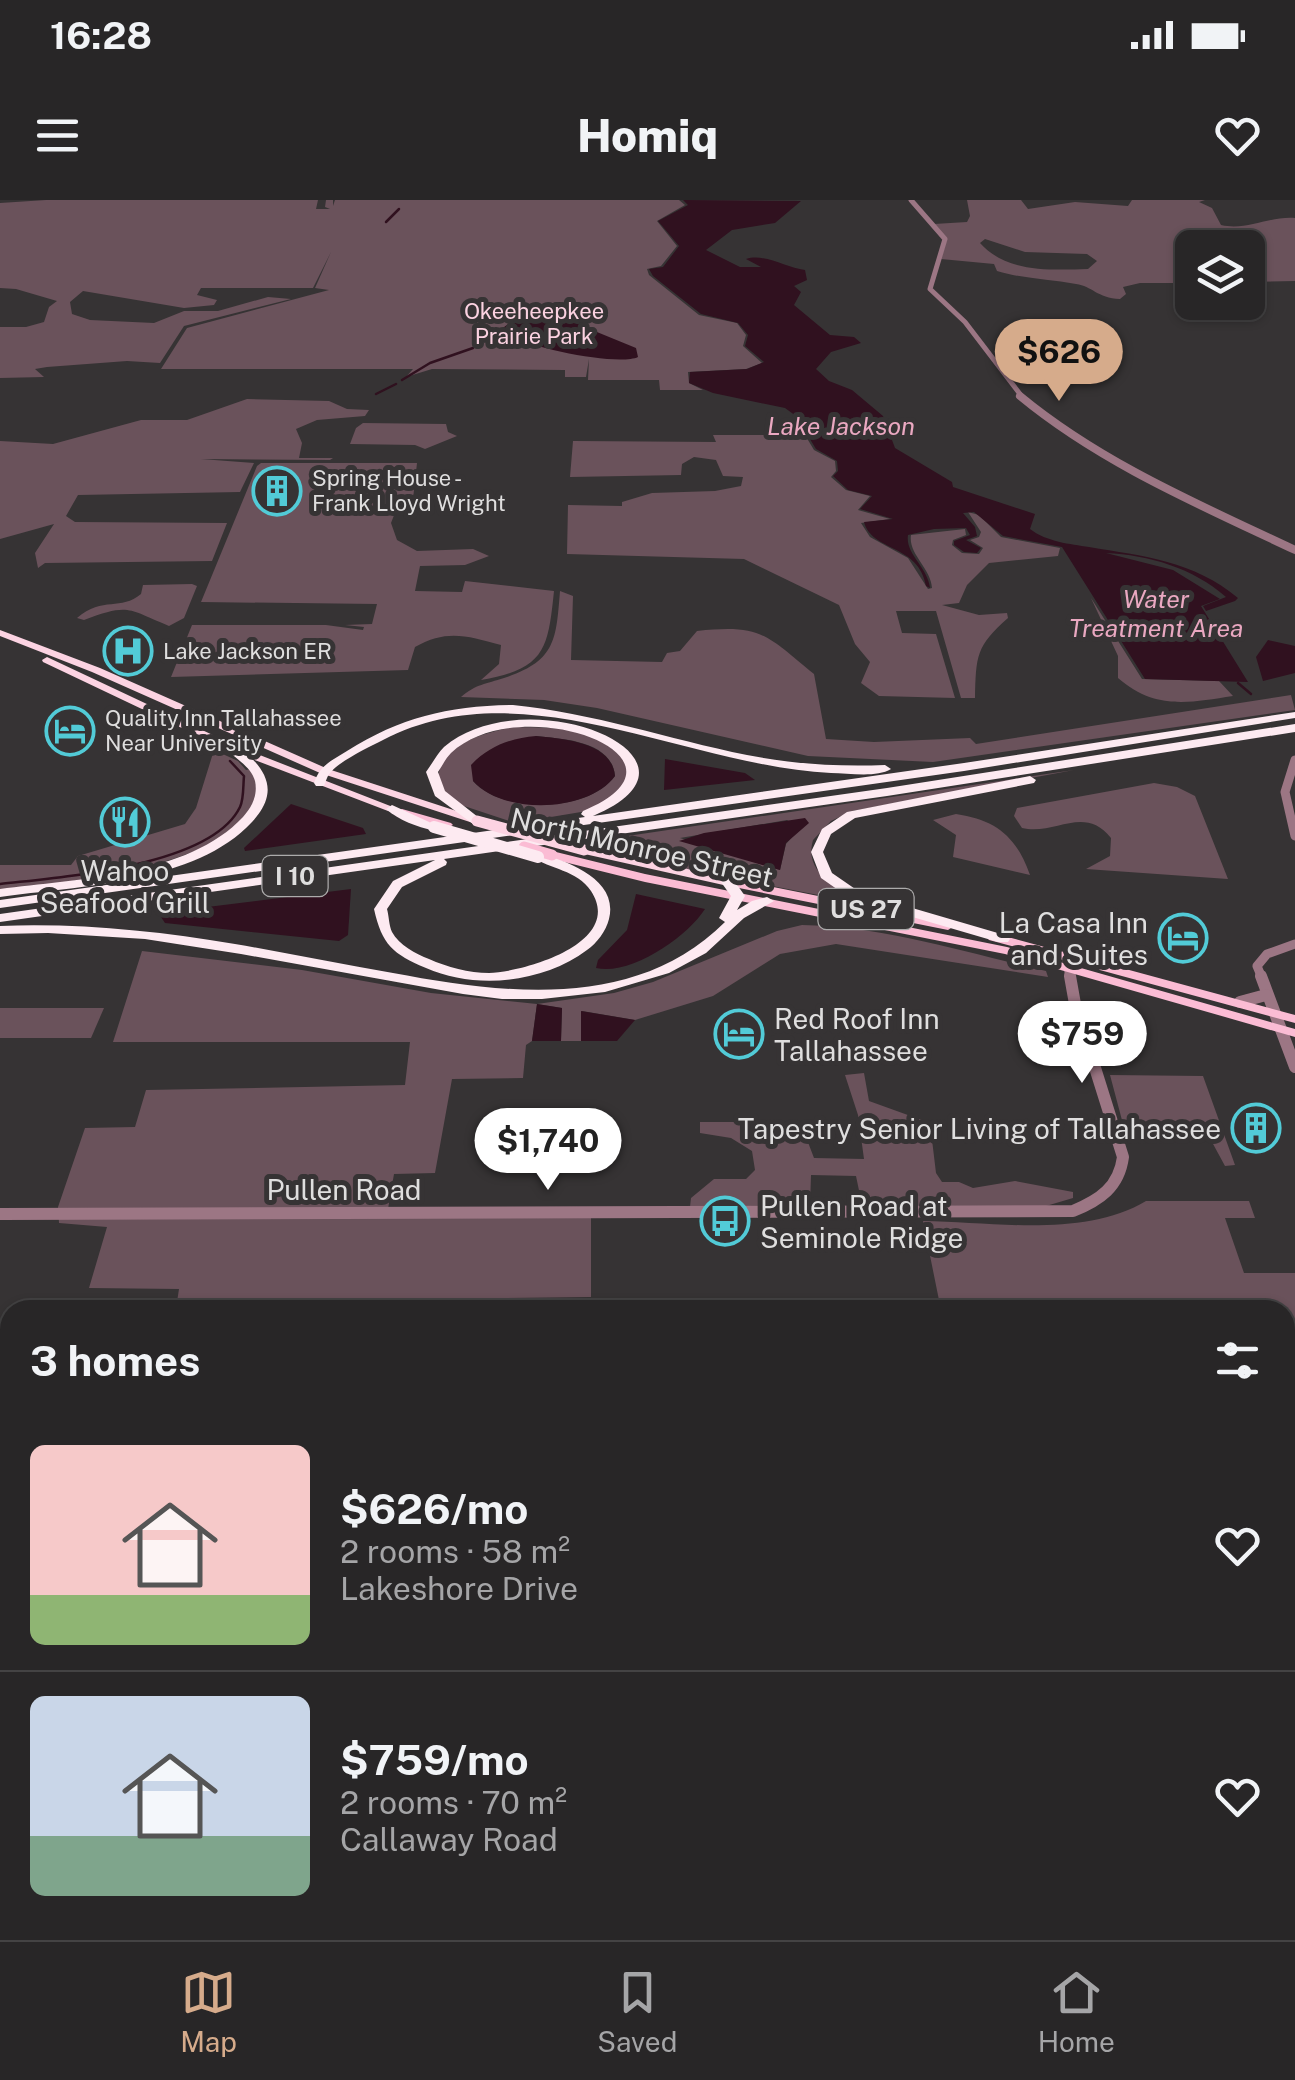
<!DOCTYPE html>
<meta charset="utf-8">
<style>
:root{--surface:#282627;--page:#343233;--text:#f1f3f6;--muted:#a5a5a7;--line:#444344;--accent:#d6ab8b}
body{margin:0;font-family:"Public Sans",sans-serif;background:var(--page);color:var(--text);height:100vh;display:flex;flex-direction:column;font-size:38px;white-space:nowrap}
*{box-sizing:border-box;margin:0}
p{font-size:32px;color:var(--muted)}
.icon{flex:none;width:55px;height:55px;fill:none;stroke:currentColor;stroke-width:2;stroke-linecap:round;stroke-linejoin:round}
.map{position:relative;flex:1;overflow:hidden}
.panel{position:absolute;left:0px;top:1100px;width:1295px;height:640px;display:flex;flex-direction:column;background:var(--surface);border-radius:30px 30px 0 0;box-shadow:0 2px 8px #0004,0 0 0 2px var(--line)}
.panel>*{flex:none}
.controls{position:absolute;left:1175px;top:30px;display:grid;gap:20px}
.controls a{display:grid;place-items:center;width:90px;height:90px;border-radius:15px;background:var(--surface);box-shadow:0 2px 8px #0004,0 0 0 2px var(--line);font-size:50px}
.price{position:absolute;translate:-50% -85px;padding:0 22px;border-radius:35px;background:#fff;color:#222;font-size:32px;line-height:65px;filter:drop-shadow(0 2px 5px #0008)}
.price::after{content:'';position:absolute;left:50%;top:60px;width:30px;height:22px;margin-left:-15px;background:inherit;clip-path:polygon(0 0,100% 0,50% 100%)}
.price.active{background:var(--accent);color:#111}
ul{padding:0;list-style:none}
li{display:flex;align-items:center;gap:30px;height:250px;padding:0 30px}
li+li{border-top:2px solid var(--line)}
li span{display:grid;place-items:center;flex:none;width:280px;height:200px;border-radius:15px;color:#555}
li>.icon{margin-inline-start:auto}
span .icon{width:120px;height:120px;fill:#fffc;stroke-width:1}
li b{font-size:42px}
h2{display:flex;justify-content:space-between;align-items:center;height:120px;padding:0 30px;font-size:42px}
.status{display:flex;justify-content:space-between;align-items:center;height:70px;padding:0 50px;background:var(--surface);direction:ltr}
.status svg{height:28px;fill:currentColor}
header{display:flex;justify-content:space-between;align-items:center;height:130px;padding:0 30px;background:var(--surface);font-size:45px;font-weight:800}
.tabs{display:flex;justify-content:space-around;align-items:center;height:140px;border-top:2px solid var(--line);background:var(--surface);font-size:28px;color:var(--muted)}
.tabs a{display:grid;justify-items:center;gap:5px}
.tabs .active{color:var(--accent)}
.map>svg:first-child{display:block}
</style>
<div class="status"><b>16:28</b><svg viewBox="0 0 49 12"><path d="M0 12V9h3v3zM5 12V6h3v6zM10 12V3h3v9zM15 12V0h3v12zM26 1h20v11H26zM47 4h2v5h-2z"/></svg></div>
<header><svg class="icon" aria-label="menu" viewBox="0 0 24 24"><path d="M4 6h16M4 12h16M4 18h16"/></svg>Homiq<svg class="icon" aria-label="heart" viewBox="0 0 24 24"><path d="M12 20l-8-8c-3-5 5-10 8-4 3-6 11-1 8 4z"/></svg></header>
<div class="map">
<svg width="1295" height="1740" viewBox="0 0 1295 1740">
<rect width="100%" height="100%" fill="#363334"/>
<g fill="#6a525b" fill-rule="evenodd">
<polygon points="46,0 318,0 316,9 330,9 325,7 326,0 333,0 333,6 335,0 679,0 685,5 657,21 677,46 661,66 647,69 649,75 699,115 737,123 746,135 743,146 762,163 746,169 688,172 689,183 703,190 660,190 659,180 588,180 589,159 586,177 565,177 565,170 432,169 406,177 413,169 161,169 187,128 329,90 315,88 331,52 313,88 201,88 197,95 217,100 214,105 184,108 83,91 70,102 72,114 90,120 154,123 184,111 218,111 268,97 291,99 184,126 160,163 127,161 47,167 35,169 44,177 0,178 0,127 26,127 44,122 49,107 57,101 16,89 0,88 0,3"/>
<path d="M967,0H1021L1028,9L1075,2L1128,6L1132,0H1205L1199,2L1212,8L1221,25C1247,31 1269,16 1295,18V81L1248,82V48H1192V83H1140L1123,87L1126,94L1120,99C1097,98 1092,86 1076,84C1049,79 1024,79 997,71L994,64L941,59L947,39L934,24L967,22L970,16ZM985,39L1025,52L1087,54L1097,61L1088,69C1050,70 1007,73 980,43Z"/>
<polygon points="247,199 329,201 347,209 369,210 365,216 317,220 296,229 302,243 299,258 333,258 330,260 201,259 254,263 240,292 78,295 66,316 75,322 227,323 212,361 45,363 38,368 35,353 54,324 0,339 0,241 53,244 141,220 187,220"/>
<polygon points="363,223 446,224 448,232 457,236 425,249 415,245 350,244 356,228"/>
<path d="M713,235H805L814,250L835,261L836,271L831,277L846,290L870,296L858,310L890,319L861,323L870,337L908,358L928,389L932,388C931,368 908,354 911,335L965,329L966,335L953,340L952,345L962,353L979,354L983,348L970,340L979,337L981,332L968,312L979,315L1001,337L1060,348L1058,356L989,363L967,385L959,403L942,405L979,415L1007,413L1008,418C976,446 976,456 975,498H961L936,411H896L902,433L936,434L955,498L879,496L861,483L870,462L855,444L839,405L744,359L567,354L568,305L622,306V302L652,293L715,291L741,286L743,277L723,276L716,260L694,257L682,264L681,275L570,277L573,241L716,242Z"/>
<path d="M261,263H417L413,299L400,300L391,323L397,340L417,351L473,349L489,356L465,365L420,366L415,391L462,392L465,381L554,391C548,448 546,469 481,480L499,464L501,445C467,436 447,429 415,447L408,470L171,477L192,425H326L363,430L364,427L345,425L372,424L377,404L201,402L257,266Z"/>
<path d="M192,384L197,386L184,418L169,426C127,409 130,403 84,420L77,418C103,396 121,411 141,394L143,385Z"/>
<path d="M560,391L573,396L571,460L662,462L667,453L680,451L697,431C762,424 766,435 814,474L826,539L874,542L970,538L976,544L1291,495L1295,510L933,562L808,556L597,508L544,500L461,497C476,484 486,484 504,478C556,461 556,440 560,391Z"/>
<path d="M1091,398L1142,479L1219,481L1233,496C1188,503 1155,510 1118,478V456Z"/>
<path d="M514,527C563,528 592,526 628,563L625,586L593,610L515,623L455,603L444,593L438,578C441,543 485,533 514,527ZM536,536C564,539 612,541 615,576C588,613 502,614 473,581Z"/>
<path d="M214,550L238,561L246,570L251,569C295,663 54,683 0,691V665H71L78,656L185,624L196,608Z"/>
<path d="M1074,570L852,611L831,621L813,640C803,676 841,686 859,703L680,668L587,642ZM787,620L800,628L786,644L780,670L680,638Z"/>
<path d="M1154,583L1177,587L1195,596L1228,679L1086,669L1110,656L1111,638C1084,604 1055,636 1022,628L1014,616L1017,608Z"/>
<path d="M956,614C996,620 1016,636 1030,675L953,657L956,635L933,620Z"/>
<path d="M802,725C883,726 967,753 1046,771L1048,777L836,744L780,754L713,796L635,820L582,811L581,841H561L562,808L537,804L532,841L526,845L523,878L452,879L435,973L394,974L388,1009L591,1008V1097L177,1102L179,1089L89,1088L107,1027L59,1023L58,1007L85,928L135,927L146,890L405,885L410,842H113L142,751L302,770L431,793L537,804L614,793L653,782L777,731Z"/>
<polygon points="0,808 104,808 91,838 0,838"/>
<polygon points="864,873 869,901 930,923 936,973 942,982 959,982 973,988 1015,981 1073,992 1073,998 1046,1006 862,1005 856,976 811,975 810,1005 690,1007 691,998 714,979 746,979 755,970 752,951 731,938 700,933 700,922 768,922 806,937 814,958 864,959 858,915 845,875"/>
<polygon points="1110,875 1203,876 1235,965 1225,966 1206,931 1137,931 1123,924"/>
<path d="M1146,1001H1249L1255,1018H1225L1244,1073H1295V1174H1285V1110H1202L1199,1103L1109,1110H941L923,1021C994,1022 1084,1038 1146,1001Z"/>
<rect x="1285" y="1233" width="10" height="303"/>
<polygon points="294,1730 523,1730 293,1739"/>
</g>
<g fill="#30111f">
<path d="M683,0L801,1L775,23L732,30L706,50L740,67H761L746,59C765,53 786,68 805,70L807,80L794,86L801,92L794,105L830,135L854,137L861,143L831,152L816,169L829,181L852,190L883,216L895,248L952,282L953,287L1035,314L1030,329C1047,342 1070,344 1089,347C1143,356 1194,361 1238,398L1235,401L1206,411L1203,406L1226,397C1193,368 1149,355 1106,353L1173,370L1220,399L1201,406L1248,482L1145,479L1062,347L1003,336L974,312L963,313L975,327L977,336L966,340L981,348L977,353L964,352L954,345V341L970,335L966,328L934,329L908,335C905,354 928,367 930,388L926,386C919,344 872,352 864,322L893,319L860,309L872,296L848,290L833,276L838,271L837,261L816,249L796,216L785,208L713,193L689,183L690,172L747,169L764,162L745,146L748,135L738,123L701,114L653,76L649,69L663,67L679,46L658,21L688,5Z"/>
<path d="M560,102L592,130L636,148L638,157C617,167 518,146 500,130L530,108Z"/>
<polygon points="1268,440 1295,446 1295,473 1263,481 1256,457"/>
<path d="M536,536C564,539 612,542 615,576C588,613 503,615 473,581L471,565C489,546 511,538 536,536Z"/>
<polygon points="665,559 745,573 755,580 664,590"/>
<polygon points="291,604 363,628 366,634 245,651 244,648"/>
<polygon points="805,618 809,623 786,643 780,670 679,641 704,633"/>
<polygon points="351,689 348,735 339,741 165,723 161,717 183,710"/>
<path d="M636,694L705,709C687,737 631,776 596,768L598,760L627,730Z"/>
<polygon points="537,804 562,808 561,841 532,841"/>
<polygon points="581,811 635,820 617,841 581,841"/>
</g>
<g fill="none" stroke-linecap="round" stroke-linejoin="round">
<g stroke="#30111f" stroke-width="2.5">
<polyline points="386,22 399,9"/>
<polyline points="402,180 430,163 473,148"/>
<polyline points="376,194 396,184"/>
<polyline points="1238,483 1251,494"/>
<path d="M0,684C59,677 211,667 240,607C244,599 243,585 244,576L230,561"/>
</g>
<polyline stroke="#9c7684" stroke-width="5" points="911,0 945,39 930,89 965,122 1023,198"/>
<path stroke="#9c7684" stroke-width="8" d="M1020,196C1101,263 1200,305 1295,350"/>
<g stroke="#9c7684" stroke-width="9">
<polyline points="1295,560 1285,592 1295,636"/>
<polyline points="1066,754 1070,778"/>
<polyline points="1262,778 1257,766 1267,754 1295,744"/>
</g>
<g stroke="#9c7684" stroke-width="12">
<polyline points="1261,776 1295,867"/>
<polyline points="1240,802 1266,795"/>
<path d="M0,1014L1073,1011C1100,1000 1119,987 1123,957L1075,804L1070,776"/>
</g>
<polyline stroke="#9c7684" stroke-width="15" points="1285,1229 1295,1229"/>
<g fill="#d79bb2" fill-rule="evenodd">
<polygon points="0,1137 10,1143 10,1156 0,1150"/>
<polygon points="0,1277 10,1279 10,1291 0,1289"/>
<polygon points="10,1721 10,1730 21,1730 19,1740 0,1740 4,1723"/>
</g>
<g fill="#fbbcd4" fill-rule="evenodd">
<polygon points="402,609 451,623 453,625 447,628 398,614 396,612"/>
<polygon points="552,651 645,674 1007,747 1295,829 1295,837 1005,754 645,682 548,658 546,655 548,652"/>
<polygon points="728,678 948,722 954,726 948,730 724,685 722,682 724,679"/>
<polygon points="993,733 1295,815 1295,823 989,740 987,737 989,734"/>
</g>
<g fill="#fcd3e2" fill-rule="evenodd">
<polygon points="0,430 100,468 328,569 481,619 483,621 481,623 473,623 320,573 92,472 0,436"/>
<polygon points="47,457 234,545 398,609 392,612 388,611 226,549 43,462 42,460"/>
<polygon points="584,646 728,678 734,682 728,686 580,653 578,650 580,647"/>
</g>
<g fill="#fdeaf1" fill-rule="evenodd">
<path d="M513,505C593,513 668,539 747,555C792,564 839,567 885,565L891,569C876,578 849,573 831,573C685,566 523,467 383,540C369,547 340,561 331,572C327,576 326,581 324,586H316L314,583C320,565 331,561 347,551C401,517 449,506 513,505Z"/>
<path d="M1295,512V518L964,571L0,708V700L585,617L581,614L583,611C711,558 521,488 451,553C446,558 442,566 438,572L445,591L483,621L477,625L473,624L435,596L426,572C432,564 437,554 444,547C528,476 729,559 593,616L964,563Z"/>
<path d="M1295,524V532L887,596L444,659L447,662L446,665L402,687L387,709C389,716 389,726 392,732C399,745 416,754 429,759C447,767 469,773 489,773C524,772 625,743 591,691C577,670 550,669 532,657L538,653C567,661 619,679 609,719C606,731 597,743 587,750C543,783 476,790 426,768C393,754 382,745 374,709L393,681L435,660L0,722V714L887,588Z"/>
<path d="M230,543C248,552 272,573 267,596C265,606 259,614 252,622C196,683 78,686 0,697V689C76,679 188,676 243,617C252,607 258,595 255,581C251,566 234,558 224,547Z"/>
<polygon points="1030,576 1036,580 1034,583 855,618 831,634 823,652 832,673 861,693 1008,736 1010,739 1008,742 998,742 851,699 821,678 811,652 822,629 847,612"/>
<path d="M392,605L440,627L434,631C416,626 400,621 386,609Z"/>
<path d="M728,678L733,679L745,696L737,710L752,701L767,697L774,701L744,718L706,753L669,773L605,792L542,799H502L463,794L241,754L145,739L48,733L0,734V726C80,723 157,731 235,744C288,753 340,764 393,773C505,794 636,811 725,722L719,718L731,696L721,682Z"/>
</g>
<polyline stroke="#fbbcd4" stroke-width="11" points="524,647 552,655"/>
<polyline stroke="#fcd3e2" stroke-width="11" points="477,621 584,650"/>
<polyline stroke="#fdeaf1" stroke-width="12" points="434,627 538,657"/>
</g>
<defs>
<g id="building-ring" transform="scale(2.5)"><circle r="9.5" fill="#363334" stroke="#52cbd7" stroke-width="1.5"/><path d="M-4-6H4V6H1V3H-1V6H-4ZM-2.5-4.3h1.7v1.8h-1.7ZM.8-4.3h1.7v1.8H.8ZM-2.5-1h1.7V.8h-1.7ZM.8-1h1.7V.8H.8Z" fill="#52cbd7"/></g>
<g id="hospital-ring" transform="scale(2.5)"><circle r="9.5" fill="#363334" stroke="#52cbd7" stroke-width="1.5"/><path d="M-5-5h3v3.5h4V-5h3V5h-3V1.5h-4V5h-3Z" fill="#52cbd7"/></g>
<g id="hotel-ring" transform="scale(2.5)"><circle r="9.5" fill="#363334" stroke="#52cbd7" stroke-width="1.5"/><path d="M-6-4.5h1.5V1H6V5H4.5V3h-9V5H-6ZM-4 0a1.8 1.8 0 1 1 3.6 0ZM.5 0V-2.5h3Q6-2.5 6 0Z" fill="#52cbd7"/></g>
<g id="restaurant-ring" transform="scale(2.5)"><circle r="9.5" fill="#363334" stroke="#52cbd7" stroke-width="1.5"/><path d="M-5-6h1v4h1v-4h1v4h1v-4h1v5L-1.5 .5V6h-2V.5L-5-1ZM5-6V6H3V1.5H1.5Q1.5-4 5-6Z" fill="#52cbd7"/></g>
<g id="bus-ring" transform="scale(2.5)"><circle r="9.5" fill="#363334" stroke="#52cbd7" stroke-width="1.5"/><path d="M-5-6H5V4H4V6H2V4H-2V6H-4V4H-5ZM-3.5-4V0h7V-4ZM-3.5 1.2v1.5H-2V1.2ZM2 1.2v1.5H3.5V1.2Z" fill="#52cbd7"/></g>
</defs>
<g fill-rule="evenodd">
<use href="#building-ring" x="277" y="291"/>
<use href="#hospital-ring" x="128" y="451"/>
<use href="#hotel-ring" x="70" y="531"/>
<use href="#restaurant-ring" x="125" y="622"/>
<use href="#hotel-ring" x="1183" y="738"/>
<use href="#hotel-ring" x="739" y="834"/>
<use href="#building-ring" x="1256" y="928"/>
<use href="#bus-ring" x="725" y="1021"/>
</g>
<g text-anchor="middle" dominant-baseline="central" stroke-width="10" stroke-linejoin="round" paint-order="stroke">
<g font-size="22" fill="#fbd2e1" stroke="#363334">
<text x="534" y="111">Okeeheepkee<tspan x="534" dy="25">Prairie Park</tspan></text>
</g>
<g font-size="22" fill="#dfdede" stroke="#363334" text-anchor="start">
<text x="312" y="278">Spring House -<tspan x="312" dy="25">Frank Lloyd Wright</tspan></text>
<text x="163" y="451">Lake Jackson ER</text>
<text x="105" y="518">Quality Inn Tallahassee<tspan x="105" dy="25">Near University</tspan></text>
</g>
<g font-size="25" font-style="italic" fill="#eaa8c1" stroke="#363334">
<text x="841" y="226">Lake Jackson</text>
<text x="1156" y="399">Water<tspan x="1156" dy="29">Treatment Area</tspan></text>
</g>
<g fill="#363334" stroke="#acabab" stroke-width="2.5">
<rect x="262.5" y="656" width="65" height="40" rx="8"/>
<rect x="818.5" y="689" width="95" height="40" rx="8"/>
</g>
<g font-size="25" font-weight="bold" fill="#dfdede">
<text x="295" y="676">I 10</text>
<text x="866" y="709">US 27</text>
</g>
<g font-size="28" fill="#dfdede" stroke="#363334">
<text transform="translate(642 647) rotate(13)">North Monroe Street</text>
<text x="344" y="989">Pullen Road</text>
</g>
<g font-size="28" fill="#dfdede" stroke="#363334" text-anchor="end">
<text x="125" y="670" text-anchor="middle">Wahoo<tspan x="125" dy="32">Seafood Grill</tspan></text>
<text x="1148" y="722">La Casa Inn<tspan x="1148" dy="32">and Suites</tspan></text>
<text x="774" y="818" text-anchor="start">Red Roof Inn<tspan x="774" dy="32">Tallahassee</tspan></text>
<text x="1221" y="928">Tapestry Senior Living of Tallahassee</text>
<text x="760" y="1005" text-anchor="start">Pullen Road at<tspan x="760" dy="32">Seminole Ridge</tspan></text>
</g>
</g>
</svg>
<div class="controls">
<a><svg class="icon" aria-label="layers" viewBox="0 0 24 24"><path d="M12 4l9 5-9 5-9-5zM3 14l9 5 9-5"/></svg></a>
</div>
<b class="price active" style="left:1059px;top:204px">$626</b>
<b class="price" style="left:1082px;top:886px">$759</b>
<b class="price" style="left:548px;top:993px">$1,740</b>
<section class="panel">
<h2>3 homes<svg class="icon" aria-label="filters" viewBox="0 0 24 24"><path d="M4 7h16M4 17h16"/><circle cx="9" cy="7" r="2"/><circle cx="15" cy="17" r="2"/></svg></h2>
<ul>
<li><span style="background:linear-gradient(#f6c9c9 75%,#8fb573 0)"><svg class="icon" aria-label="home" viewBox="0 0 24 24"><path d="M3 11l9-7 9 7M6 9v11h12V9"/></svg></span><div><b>$626/mo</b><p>2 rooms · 58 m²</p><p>Lakeshore Drive</p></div><svg class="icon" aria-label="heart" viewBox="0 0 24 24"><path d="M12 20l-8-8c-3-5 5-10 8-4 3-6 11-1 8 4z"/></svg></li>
<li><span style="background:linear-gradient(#c9d6e8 70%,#7fa58c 0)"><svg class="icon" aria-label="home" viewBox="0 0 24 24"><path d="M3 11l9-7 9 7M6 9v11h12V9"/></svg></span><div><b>$759/mo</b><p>2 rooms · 70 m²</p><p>Callaway Road</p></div><svg class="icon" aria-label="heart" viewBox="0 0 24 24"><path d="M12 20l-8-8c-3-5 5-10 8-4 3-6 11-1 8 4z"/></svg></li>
</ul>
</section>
</div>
<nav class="tabs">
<a class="active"><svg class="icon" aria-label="map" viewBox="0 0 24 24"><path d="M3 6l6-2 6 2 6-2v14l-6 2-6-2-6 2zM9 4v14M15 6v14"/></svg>Map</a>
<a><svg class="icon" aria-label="saved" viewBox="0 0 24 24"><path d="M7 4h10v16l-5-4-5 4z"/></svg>Saved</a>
<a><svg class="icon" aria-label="home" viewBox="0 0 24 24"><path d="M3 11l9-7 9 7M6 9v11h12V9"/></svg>Home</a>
</nav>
